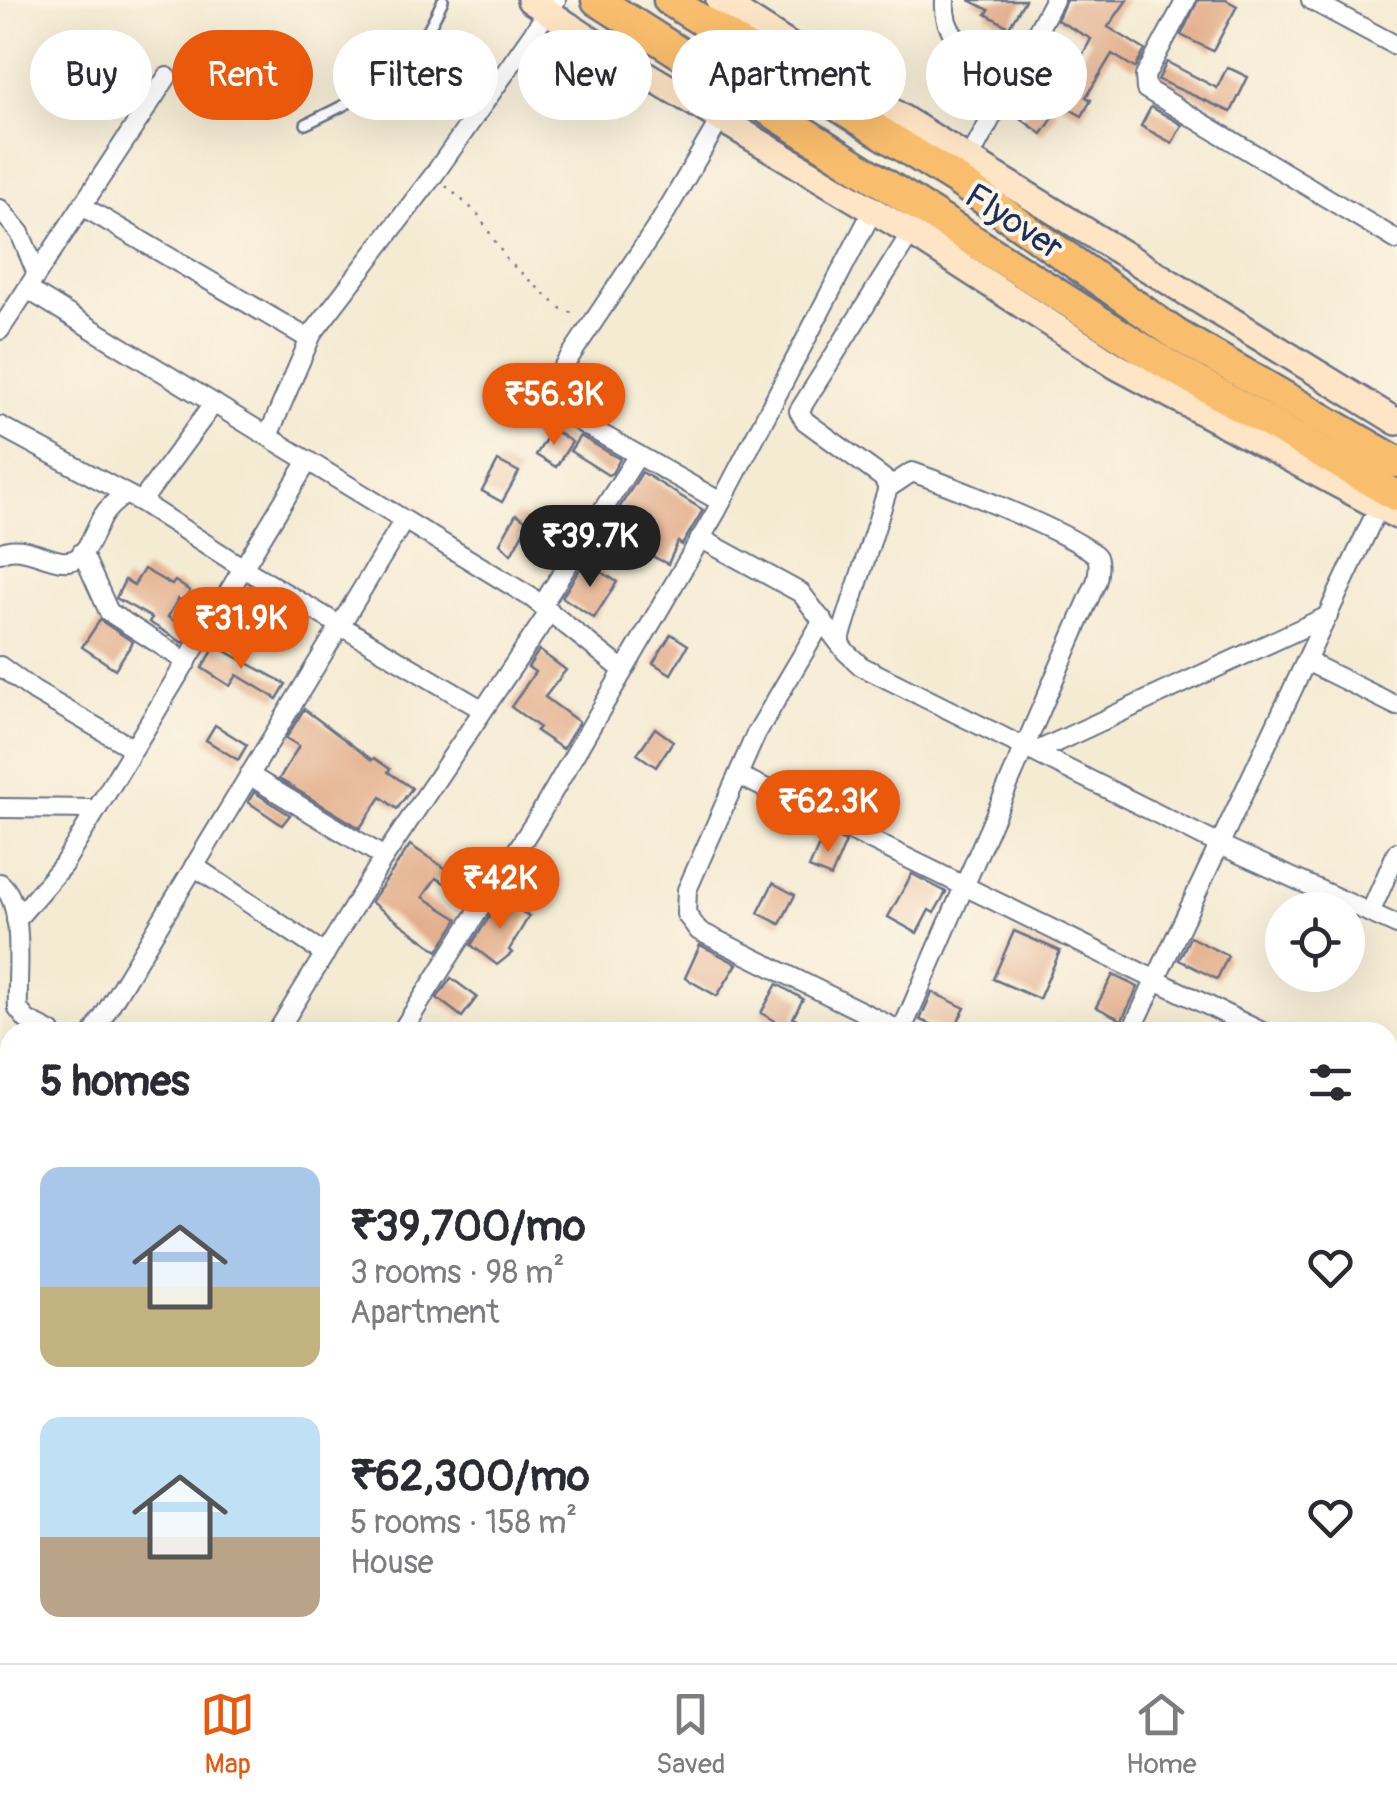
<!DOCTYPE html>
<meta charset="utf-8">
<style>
:root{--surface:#fff;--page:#f2f2f3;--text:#2b2b33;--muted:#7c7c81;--line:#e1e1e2;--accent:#ea580c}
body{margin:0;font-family:Pangolin,sans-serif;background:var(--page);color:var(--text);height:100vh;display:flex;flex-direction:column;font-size:38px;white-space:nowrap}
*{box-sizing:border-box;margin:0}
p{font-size:32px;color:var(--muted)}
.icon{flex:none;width:55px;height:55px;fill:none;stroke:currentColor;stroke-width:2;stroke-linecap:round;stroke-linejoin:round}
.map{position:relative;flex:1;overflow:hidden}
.sheet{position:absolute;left:0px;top:1022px;width:1398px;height:642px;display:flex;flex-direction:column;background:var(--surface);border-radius:30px 30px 0 0;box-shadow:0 10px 40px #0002}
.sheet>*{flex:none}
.hud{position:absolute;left:30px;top:30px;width:1338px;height:90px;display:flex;gap:20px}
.fabs{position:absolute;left:1265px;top:892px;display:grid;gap:20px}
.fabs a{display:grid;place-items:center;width:100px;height:100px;border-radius:50%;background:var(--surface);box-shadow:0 10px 40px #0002;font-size:50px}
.price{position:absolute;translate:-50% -85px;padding:0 22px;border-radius:35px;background:var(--accent);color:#fff;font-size:32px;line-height:65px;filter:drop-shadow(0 2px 5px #0008)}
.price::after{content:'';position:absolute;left:50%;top:60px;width:30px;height:22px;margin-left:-15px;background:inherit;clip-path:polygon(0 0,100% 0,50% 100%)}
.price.current{background:#222;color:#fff}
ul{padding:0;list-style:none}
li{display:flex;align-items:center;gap:30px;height:250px;padding:0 40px}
li span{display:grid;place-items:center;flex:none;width:280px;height:200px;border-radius:20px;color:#555}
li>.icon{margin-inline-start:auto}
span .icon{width:120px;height:120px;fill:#fffc;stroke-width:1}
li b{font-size:42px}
h2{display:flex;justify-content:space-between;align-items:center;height:120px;padding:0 40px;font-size:42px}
.tag{padding:0 35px;border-radius:45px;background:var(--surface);box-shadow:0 10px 40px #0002;font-size:35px;line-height:90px}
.tag.current{background:var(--accent);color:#fff}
.tabs{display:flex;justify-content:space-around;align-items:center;height:140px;border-top:2px solid var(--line);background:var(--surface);font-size:28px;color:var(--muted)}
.tabs a{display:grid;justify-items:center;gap:5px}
.tabs .current{color:var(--accent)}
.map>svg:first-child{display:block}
</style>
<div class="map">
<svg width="1397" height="1663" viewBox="0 0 1397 1663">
<rect width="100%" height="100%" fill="#fcf5e5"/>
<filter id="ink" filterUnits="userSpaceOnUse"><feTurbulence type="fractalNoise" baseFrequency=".01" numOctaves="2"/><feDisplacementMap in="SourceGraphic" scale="20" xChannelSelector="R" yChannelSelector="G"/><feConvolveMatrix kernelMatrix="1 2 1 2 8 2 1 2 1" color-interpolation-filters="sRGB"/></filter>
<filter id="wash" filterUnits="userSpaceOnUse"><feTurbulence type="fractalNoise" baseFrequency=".0048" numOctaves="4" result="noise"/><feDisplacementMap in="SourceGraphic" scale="40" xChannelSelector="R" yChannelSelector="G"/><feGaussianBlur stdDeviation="2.25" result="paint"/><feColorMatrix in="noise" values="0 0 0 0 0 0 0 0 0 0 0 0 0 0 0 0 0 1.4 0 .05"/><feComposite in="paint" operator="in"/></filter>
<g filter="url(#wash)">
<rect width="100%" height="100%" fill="#f4ebd3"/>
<g id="blocks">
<g fill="#e3ae8b">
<polygon points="969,0 1025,0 1009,27 986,14 989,10"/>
<polygon points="1066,0 1127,0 1108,27 1145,50 1135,68 1112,54 1086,97 1091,100 1082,116 1057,102 1091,39 1057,20"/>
<polygon points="1198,0 1226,0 1237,6 1213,51 1181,35"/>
<polygon points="1167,62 1217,88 1227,67 1248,77 1231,112 1158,80"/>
<polygon points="1036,97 1057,112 1042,134 1021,119"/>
<polygon points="1151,107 1182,125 1172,143 1141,126"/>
<polygon points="552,429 572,442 556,467 536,455"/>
<polygon points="580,436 620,459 612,473 608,475 570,451"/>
<polygon points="498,461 519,472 502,502 482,491"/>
<polygon points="642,472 703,510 682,545 678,542 668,564 604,532"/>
<polygon points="516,514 529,522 511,554 500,543"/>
<polygon points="585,561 617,582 594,618 562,597"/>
<polygon points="144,569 172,585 175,581 190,591 184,602 178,599 168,617 190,630 183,643 149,622 152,618 116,598 125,580 134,585"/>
<polygon points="233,610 271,631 263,646 225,625"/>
<polygon points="100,620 133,642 115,669 82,647"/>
<polygon points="671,634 688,645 671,674 653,663"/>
<polygon points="216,646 286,684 277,699 237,675 230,686 202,668"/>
<polygon points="539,650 566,670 545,697 579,722 563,749 536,731 539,727 511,707 535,672 528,667"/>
<polygon points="304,709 372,760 374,758 390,769 388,772 412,788 397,809 381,797 360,828 279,779 299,746 286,738"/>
<polygon points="215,725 247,745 238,760 206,740"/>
<polygon points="655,728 673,741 656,767 637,754"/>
<polygon points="254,792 290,815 282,825 248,802"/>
<polygon points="825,832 846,842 831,877 809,868"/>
<polygon points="410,845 448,870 453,862 483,881 471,899 436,878 423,897 458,919 438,951 371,902"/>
<polygon points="912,874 946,892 934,913 929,910 917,933 888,917"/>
<polygon points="773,883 795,895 780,924 758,913"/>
<polygon points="501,899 529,916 509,950 512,953 497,965 471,945"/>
<polygon points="1014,931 1060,951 1039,999 993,979"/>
<polygon points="1190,937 1228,956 1217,979 1179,960"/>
<polygon points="700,945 737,964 717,996 685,978"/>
<polygon points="1113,975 1138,987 1122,1020 1096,1007"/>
<polygon points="451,978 477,997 462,1017 437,998"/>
<polygon points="777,984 803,999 793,1018 797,1020 791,1030 761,1013"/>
<polygon points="932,992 965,1008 952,1032 920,1020"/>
</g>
</g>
</g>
<g filter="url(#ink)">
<use href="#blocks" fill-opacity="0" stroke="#677187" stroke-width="2.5"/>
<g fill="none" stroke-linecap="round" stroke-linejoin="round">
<g stroke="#677187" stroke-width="14">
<g id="service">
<path d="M306,124C379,88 407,78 443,0"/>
<polyline points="447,1663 451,1655"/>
</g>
</g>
<g stroke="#677187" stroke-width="22">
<g id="minor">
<path d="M945,0C944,16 947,27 957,39L1021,67"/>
<polyline points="1186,0 1145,76 1146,89 1397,240"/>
<polyline points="1311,0 1397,46"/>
<polyline points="965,167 1054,0"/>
<polyline points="82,206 309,339"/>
<polyline points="0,209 20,233 37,274"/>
<polyline points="27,289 532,598 623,670"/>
<polyline points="0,330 167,77"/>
<polyline points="0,426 141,502 243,568 483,710"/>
<polyline points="268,436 312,334 433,176 556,0"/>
<path d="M888,488L912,472C941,482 1085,538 1097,557C1100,564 1098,572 1097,580L901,1032"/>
<polyline points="141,502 214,403"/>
<path d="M721,502L559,410C551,401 549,396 551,385L660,222L721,118"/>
<polyline points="700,538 801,593 846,652 861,666 1220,845 1397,925"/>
<polyline points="82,552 109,612 187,662"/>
<path d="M0,553C24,539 57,571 77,558C89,550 95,529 102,517C108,507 116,501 124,495"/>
<polyline points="542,605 638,455"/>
<polyline points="823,620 756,734 687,890 686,914 699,931 903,1032"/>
<polyline points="839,642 888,488 883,478 805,421 799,411 911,233"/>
<polyline points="1306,661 1397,706"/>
<polyline points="0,666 34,691 134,749"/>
<polyline points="1035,752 1328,616"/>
<polyline points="249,775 384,857"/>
<polyline points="738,775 1262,1032"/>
<polyline points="0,808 97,809"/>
<polyline points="194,866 325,954"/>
<path d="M0,883C27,905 16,975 18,1009L27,1020L51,1032"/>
<polyline points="1370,913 1397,852"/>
<polyline points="16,920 63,865 308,461"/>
<polyline points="94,1032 404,520"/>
<polyline points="277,1032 381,862 550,611"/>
<polyline points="401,1032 540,814 716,512 873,210"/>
<polyline points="1131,1032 1379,506"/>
<polyline points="1388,1092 1397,1096"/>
<polyline points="1388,1170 1397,1159"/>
<polyline points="1388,1270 1397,1275"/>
<polyline points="1388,1491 1397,1467"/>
<polyline points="1388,1549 1397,1552"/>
<polyline points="619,1655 638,1663"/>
<polyline points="1348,1655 1362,1663"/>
<polyline points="1006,1663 1008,1655"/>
<polyline points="1214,1663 1217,1655"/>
<polyline points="1316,1663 1320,1655"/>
</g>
</g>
<g stroke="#677187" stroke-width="30">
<g id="secondary">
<polyline points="530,0 609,52 911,233 1116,366 1397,516"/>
<polyline points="719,0 904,119 1397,422"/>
</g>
</g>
<g stroke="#677187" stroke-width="35">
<g id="trunk">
<polyline points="597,0 1163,362 1397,496"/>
<polyline points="669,0 957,180 1177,335 1397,462"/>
</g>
</g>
<polyline stroke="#677187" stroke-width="2.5" stroke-dasharray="2.5 8" stroke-linecap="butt" points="446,186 477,213 507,260 560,308 577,315"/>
<use href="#service" stroke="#fff" stroke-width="9"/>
<use href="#minor" stroke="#fff" stroke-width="18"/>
<use href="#secondary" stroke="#fde5c5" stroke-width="25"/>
<use href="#trunk" stroke="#f9be6d" stroke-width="30"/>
</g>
</g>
<g text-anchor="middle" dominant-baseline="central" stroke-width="8" stroke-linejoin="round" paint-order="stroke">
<g font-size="35" fill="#1b2f5e" stroke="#fcf5e5">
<text transform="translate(1014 222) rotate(33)">Flyover</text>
</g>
</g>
</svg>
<div class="fabs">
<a><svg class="icon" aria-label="locate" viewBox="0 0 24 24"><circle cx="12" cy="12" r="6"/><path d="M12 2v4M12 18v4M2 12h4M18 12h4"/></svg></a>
</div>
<b class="price" style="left:554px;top:448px">₹56.3K</b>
<b class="price current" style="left:590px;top:590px">₹39.7K</b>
<b class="price" style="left:241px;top:672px">₹31.9K</b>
<b class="price" style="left:828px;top:855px">₹62.3K</b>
<b class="price" style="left:500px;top:932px">₹42K</b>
<div class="hud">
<a class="tag">Buy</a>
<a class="tag current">Rent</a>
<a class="tag">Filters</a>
<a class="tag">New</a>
<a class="tag">Apartment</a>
<a class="tag">House</a>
</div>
<section class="sheet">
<h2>5 homes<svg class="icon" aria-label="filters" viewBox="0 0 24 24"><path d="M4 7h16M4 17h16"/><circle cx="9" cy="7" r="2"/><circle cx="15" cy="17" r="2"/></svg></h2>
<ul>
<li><span style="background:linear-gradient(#a9c7e8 60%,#c2b280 0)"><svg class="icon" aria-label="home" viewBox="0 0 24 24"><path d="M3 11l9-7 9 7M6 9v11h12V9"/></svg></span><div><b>₹39,700/mo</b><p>3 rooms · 98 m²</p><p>Apartment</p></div><svg class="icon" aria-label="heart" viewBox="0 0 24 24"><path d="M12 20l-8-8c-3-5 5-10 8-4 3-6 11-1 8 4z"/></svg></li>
<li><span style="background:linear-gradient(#bfe0f5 60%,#b9a48a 0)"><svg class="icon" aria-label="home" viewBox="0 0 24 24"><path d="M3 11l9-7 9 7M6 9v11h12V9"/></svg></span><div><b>₹62,300/mo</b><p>5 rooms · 158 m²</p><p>House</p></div><svg class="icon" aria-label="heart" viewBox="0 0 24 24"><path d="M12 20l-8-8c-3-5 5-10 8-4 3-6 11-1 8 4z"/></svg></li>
</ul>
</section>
</div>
<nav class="tabs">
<a class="current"><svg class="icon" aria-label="map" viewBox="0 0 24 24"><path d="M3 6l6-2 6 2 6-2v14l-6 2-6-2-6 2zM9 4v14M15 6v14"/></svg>Map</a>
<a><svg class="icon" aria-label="saved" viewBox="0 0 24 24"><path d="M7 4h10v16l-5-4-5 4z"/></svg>Saved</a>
<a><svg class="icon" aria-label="home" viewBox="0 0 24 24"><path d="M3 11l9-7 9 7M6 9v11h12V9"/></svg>Home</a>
</nav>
